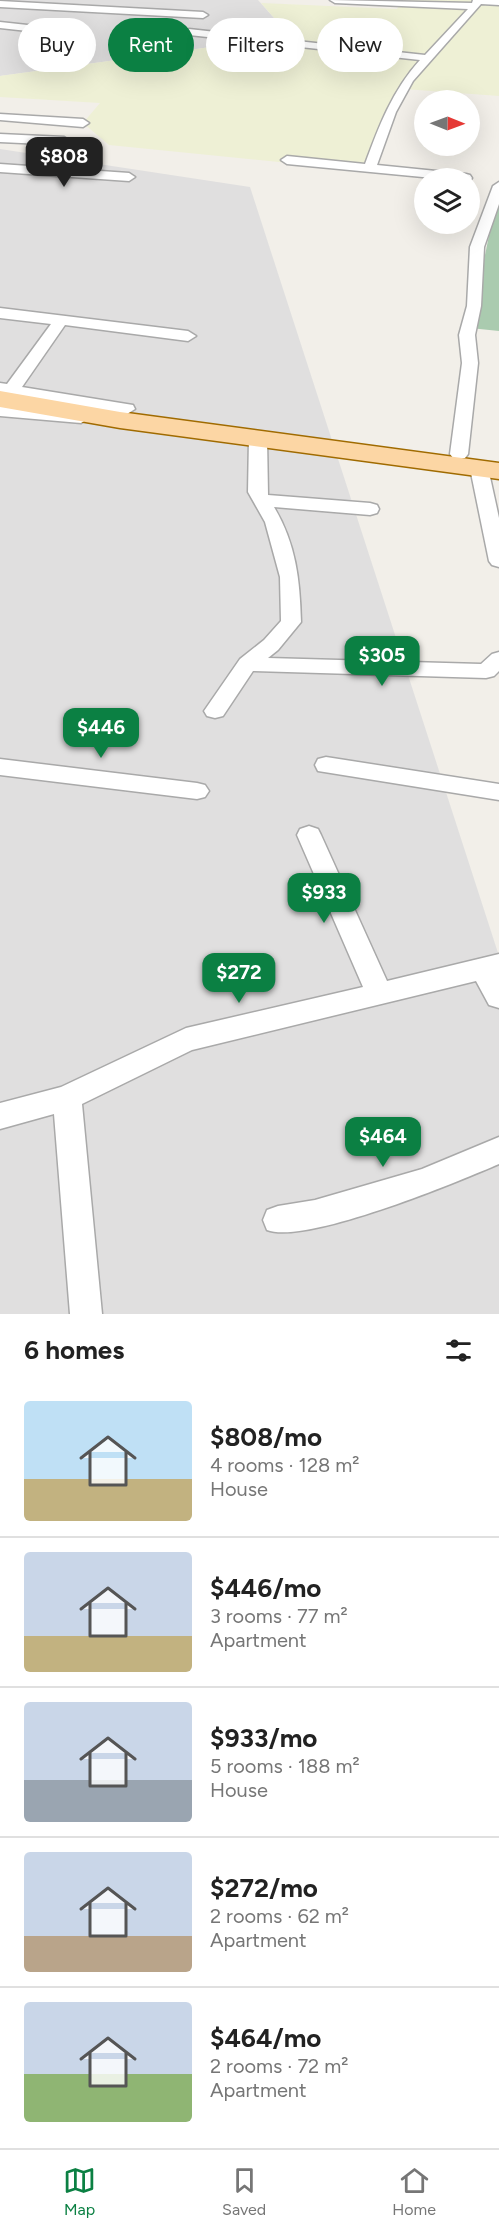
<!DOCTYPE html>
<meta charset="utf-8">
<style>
:root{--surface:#fff;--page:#f6f6f6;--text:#222;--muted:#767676;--line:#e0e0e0;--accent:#0b8043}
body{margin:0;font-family:Figtree,sans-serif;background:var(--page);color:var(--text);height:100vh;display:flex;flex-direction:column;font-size:22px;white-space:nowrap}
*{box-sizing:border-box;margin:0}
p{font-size:20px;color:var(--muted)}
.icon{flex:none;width:33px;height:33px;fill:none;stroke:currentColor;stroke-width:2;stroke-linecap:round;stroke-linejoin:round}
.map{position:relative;height:1314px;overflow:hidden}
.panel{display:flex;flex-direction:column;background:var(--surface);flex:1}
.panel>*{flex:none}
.hud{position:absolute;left:18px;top:18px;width:464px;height:54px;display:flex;gap:12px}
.needle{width:39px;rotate:91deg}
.fabs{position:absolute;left:414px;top:90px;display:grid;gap:12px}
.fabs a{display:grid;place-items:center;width:66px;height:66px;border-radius:50%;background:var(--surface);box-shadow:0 6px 24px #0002;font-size:30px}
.price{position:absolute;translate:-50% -51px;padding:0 14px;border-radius:12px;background:var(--accent);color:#fff;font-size:20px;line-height:39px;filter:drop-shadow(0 2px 3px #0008)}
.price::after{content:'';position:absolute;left:50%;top:36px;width:18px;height:14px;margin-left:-9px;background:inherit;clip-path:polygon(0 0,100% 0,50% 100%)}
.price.selected{background:#222;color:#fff}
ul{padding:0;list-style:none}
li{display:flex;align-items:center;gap:18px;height:150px;padding:0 24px}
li+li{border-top:2px solid var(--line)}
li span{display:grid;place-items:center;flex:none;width:168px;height:120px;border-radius:6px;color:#555}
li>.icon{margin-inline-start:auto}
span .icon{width:72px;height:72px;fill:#fffc;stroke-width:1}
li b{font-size:26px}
h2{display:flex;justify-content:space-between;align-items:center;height:72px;padding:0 24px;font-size:26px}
.chip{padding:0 21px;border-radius:27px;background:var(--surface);box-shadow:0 6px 24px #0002;font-size:21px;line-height:54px}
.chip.selected{background:var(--accent);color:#fff}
.dock{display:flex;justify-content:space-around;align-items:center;height:84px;border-top:2px solid var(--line);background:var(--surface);font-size:16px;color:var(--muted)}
.dock a{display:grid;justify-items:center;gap:3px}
.dock .selected{color:var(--accent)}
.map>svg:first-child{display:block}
</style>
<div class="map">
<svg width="499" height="1314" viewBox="0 0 499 1314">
<rect width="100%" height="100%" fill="#f2efe9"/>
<g fill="#e0dfdf">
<polygon points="0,0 258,0 290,36 0,76"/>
<polygon points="0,149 250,187 499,956 499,1314 0,1314"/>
</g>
<polygon fill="#eef0d5" points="403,0 499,0 499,96 404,89 369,171 109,145 83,123 100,103 0,97 0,76 290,36 261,3 397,9"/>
<polygon fill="#aacbaf" points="499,187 499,331 470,328"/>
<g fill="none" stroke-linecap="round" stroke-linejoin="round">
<g stroke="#a9a9a9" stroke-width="3">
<g id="minor">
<path d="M330,0L472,3L473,0H499V5L481,4L413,81L396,112L377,165L466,174L470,175L472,178L470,181V178H433L287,164L281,160L287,156L365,164C379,126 392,91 420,60L189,35L184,32L189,29L425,55L468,9L335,3Z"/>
<polygon points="0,1 203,12 208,15 203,18 0,7"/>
<polygon points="0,22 55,28 60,31 55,34 0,28"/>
<polygon points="0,114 83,119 89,123 83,127 0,120"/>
<polygon points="0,134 64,137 70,141 64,145 0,142"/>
<polygon points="0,164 129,173 135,177 129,181 0,172"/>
<polygon points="499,182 499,204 484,247 481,306 475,335 478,363 468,454 465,458 453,458 450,454 462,363 459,335 467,306 470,247 493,186"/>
<polygon points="0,308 188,331 196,336 188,341 65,325 22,387 133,405 135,409 127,414 0,393 0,383 7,384 51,324 0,318"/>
<polygon points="0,406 81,413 89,418 81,423 0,416"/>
<path d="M258,433L264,434L267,438L268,495L370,503L377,505L379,509L377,513L370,515L274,507C296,544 300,580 301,622L278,650L268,658L481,664L492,654L499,652V671L494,676L486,678L253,671L223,716L215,718L207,716L204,711L240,659L264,640L281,621L280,577L265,522L248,492L249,438L252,434Z"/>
<polygon points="479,463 485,464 488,468 499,518 499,567 492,565 489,561 470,468 473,464"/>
<polygon points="326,757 499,784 499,800 318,771 315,765 318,759"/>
<polygon points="0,759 197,783 205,785 209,791 205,797 197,799 0,775"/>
<polygon points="309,826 318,829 321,835 387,981 499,954 499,1008 489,1005 476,981 192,1050 82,1104 102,1314 70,1314 54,1114 0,1129 0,1103 61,1087 186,1028 363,987 297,835 300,829"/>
<path d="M499,1137V1164C457,1182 306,1245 267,1230L263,1220L267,1210L278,1206L315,1200L422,1169Z"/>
</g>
</g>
<g stroke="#a06b00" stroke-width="3">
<polygon id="primary" points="0,391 120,412 499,463 499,479 120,428 0,407"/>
</g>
<use href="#minor" fill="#fff" fill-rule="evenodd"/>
<use href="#primary" fill="#fcd6a4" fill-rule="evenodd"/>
</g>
</svg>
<div class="fabs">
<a><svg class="needle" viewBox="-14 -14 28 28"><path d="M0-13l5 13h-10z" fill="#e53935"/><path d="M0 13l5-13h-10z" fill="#767676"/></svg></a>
<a><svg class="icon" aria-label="layers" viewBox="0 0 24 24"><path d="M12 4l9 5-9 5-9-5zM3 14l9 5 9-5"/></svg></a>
</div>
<b class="price selected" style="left:64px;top:188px">$808</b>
<b class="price" style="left:382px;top:687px">$305</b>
<b class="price" style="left:101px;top:759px">$446</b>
<b class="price" style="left:324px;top:924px">$933</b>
<b class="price" style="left:239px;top:1004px">$272</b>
<b class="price" style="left:383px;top:1168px">$464</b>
<div class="hud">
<a class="chip">Buy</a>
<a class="chip selected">Rent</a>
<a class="chip">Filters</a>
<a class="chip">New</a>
</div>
</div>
<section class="panel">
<h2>6 homes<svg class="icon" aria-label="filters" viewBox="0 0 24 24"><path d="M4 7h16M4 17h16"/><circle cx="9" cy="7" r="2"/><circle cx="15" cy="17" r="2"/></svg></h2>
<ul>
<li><span style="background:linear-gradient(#bfe0f5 65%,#c2b280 0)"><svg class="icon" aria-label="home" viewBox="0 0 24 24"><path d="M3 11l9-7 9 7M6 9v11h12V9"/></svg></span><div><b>$808/mo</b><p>4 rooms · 128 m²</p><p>House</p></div></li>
<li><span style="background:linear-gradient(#c9d6e8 70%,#c2b280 0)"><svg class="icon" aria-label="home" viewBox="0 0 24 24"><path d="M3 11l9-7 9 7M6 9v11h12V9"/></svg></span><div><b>$446/mo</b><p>3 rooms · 77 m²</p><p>Apartment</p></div></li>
<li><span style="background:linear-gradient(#c9d6e8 65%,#9aa5b1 0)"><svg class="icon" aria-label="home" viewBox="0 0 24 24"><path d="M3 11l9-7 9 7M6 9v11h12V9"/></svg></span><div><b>$933/mo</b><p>5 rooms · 188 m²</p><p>House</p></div></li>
<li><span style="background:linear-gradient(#c9d6e8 70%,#b9a48a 0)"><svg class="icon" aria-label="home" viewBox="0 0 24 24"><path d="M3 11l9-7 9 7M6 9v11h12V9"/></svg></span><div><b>$272/mo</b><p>2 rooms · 62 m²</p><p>Apartment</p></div></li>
<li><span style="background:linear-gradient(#c9d6e8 60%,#8fb573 0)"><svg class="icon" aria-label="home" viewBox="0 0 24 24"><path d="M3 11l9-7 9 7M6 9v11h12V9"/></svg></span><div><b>$464/mo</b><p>2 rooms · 72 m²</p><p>Apartment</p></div></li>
</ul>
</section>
<nav class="dock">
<a class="selected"><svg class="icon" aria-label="map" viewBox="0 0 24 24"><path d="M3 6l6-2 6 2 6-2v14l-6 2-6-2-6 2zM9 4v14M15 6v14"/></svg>Map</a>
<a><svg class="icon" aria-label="saved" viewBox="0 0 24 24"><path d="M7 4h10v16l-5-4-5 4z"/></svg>Saved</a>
<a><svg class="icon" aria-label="home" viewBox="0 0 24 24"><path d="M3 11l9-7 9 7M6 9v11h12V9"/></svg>Home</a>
</nav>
